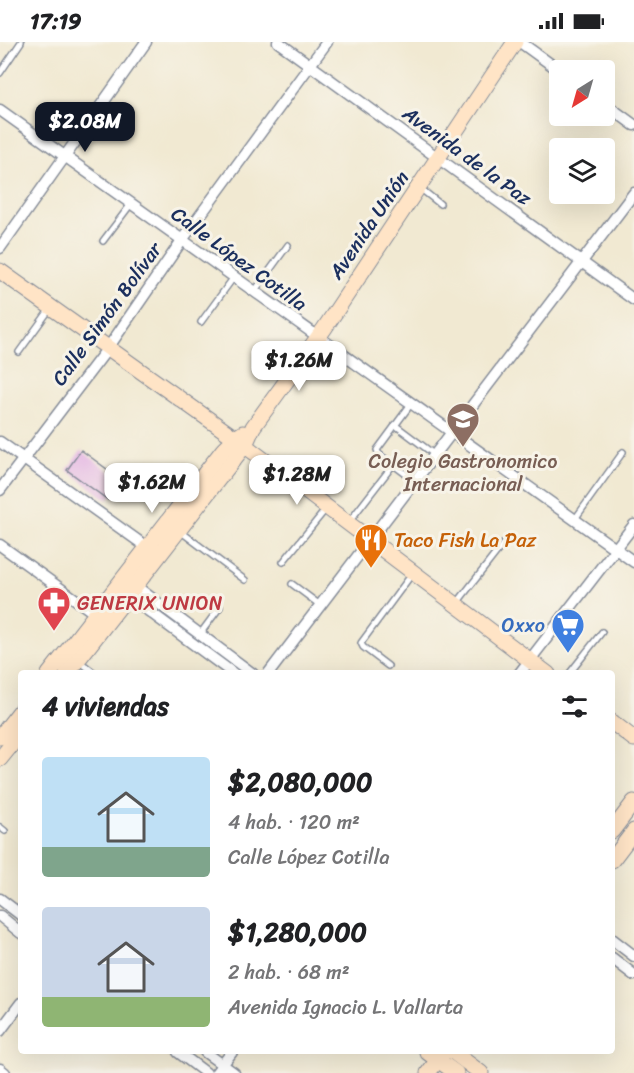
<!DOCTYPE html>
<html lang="es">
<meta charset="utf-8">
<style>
:root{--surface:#fff;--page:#f6f6f6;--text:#202124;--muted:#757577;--accent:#111827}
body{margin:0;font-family:Sriracha,sans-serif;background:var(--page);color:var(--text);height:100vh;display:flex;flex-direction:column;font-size:22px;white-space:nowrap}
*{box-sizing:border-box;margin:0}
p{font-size:20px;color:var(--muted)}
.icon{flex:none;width:33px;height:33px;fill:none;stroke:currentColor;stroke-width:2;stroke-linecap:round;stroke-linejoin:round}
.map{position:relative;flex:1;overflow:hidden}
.drawer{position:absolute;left:18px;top:628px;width:597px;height:384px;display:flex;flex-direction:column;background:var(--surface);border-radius:6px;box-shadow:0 6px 24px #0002}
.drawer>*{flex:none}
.needle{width:39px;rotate:217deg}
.controls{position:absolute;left:549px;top:18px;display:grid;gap:12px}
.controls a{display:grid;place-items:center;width:66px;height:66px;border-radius:6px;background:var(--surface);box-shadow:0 6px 24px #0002;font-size:30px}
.price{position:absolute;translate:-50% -51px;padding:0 14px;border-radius:12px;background:#fff;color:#222;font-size:20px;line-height:39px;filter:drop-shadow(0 2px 3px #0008)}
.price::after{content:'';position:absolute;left:50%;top:36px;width:18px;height:14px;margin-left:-9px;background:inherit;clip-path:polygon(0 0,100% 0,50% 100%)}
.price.current{background:var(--accent);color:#fff}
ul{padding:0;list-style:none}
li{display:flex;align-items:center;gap:18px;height:150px;padding:0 24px}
li span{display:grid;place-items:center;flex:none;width:168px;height:120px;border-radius:6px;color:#555}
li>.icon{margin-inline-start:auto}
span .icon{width:72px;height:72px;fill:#fffc;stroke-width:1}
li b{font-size:26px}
h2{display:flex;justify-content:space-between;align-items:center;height:72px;padding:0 24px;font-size:26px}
.status{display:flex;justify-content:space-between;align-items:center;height:42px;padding:0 30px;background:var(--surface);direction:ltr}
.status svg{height:16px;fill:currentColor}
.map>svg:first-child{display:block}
</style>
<div class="status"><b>17:19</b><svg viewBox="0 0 49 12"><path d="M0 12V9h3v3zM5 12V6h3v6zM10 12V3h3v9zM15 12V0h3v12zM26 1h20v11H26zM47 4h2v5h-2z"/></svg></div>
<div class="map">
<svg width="634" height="1031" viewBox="0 0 634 1031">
<rect width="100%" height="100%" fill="#f7f3e8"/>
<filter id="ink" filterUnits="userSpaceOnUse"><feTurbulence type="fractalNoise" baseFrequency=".0167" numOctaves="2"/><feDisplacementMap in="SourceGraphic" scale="12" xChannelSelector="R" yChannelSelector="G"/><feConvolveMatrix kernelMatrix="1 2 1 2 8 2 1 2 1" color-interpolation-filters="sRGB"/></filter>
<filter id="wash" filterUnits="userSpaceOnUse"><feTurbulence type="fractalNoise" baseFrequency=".008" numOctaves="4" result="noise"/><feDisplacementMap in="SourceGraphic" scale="24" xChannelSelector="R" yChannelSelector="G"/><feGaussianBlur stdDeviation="1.35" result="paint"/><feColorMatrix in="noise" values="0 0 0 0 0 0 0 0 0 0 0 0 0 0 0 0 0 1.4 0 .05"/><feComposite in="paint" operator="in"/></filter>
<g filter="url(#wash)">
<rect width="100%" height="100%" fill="#f1e9d2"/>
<g id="blocks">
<polygon fill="#dfa5e3" points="81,408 123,439 108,458 67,428"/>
</g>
</g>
<g filter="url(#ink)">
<use href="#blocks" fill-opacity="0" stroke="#868c98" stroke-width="1.5"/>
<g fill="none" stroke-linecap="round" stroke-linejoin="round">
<g stroke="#868c98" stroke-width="8">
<g id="lane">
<polyline points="0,31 21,0"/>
<polyline points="421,147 440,162"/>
<polyline points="103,199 131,162"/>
<polyline points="254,250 288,203"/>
<polyline points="201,280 234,235"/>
<polyline points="19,310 50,267"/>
<polyline points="411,362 377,408 379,412 415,439"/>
<polyline points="395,383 435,413"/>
<polyline points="575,477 623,410"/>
<polyline points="349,480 393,423"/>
<polyline points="180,489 245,538"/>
<polyline points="283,520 326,467"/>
<polyline points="292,542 320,563"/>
<polyline points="457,561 507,497"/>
<polyline points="200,592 220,565"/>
<polyline points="79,619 96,632"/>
<polyline points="388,624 363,605 361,601 412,532"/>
<polyline points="569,632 602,590"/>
<polyline points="0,785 5,789"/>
</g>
</g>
<g stroke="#868c98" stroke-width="13">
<g id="street">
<polyline points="278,0 634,258"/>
<polyline points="520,0 560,29"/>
<polyline points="604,61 634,83"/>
<polyline points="0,68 634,520"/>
<polyline points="0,206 146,0"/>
<polyline points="0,400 151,508"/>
<polyline points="0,448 108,306 185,194 327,0"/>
<polyline points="0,503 100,575"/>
<polyline points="130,540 253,632"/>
<polyline points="123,550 234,632"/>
<polyline points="268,632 634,151"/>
<polyline points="519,632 634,483"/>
<polyline points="0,857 21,873"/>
<polyline points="0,874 21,891"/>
<polyline points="612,897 634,914"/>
<polyline points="612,916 634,933"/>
<polyline points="0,989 21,961"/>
<polyline points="178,1010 206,1031"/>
<polyline points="205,1010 234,1031"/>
<polyline points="0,1027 5,1031"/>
<polyline points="216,1031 232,1010"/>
</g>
</g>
<g stroke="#868c98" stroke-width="17">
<g id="secondary">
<polyline points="0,229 235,396 548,632"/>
<polyline points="49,632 223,408 235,396 243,391"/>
<polyline points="67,632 245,403 253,385 324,287 515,0"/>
<polyline points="612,680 634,697"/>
<polyline points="0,695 21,668"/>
<polyline points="0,717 21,691"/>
<polyline points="612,789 634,760"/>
<polyline points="612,818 634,789"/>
<polyline points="427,1010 456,1031"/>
<polyline points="453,1010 481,1031"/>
<polyline points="428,1031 444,1010"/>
</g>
</g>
<use href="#lane" stroke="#fff" stroke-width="5"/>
<use href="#street" stroke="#fff" stroke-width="10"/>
<use href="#secondary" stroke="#ffe4c6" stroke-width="15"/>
</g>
</g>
<defs>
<g id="university-pin" transform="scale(1.725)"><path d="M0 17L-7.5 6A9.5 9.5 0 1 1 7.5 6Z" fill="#8d6e63" stroke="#f7f3e8"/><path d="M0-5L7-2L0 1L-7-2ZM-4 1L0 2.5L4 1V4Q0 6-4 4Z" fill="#fff"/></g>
<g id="restaurant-pin" transform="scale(1.725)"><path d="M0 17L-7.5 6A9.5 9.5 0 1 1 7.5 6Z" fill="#e8710a" stroke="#f7f3e8"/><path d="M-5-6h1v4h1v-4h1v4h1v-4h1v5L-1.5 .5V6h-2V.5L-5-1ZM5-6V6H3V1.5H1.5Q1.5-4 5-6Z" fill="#fff"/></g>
<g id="pharmacy-pin" transform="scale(1.725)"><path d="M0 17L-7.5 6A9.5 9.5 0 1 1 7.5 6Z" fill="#e0444e" stroke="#f7f3e8"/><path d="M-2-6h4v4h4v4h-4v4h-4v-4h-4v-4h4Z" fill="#fff"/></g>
<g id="supermarket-pin" transform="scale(1.725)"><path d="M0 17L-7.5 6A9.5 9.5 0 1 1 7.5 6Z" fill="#3f7fe0" stroke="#f7f3e8"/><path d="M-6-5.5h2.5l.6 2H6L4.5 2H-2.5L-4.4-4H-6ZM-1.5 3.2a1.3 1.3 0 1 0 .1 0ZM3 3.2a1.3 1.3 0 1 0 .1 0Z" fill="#fff"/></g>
</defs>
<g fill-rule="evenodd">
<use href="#university-pin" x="463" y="377"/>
<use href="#restaurant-pin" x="371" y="498"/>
<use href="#pharmacy-pin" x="54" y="561"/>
<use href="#supermarket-pin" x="568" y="583"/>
</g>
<g text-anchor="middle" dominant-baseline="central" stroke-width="6" stroke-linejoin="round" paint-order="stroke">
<g font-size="20" fill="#1b2f5e" stroke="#f7f3e8">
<text transform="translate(467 114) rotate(36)">Avenida de la Paz</text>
<text transform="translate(369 183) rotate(-56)">Avenida Unión</text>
<text transform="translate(239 217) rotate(36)">Calle López Cotilla</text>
<text transform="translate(107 272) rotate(-54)">Calle Simón Bolívar</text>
</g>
<g font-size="20" fill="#785e54" stroke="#f7f3e8">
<text x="463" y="419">Colegio Gastronomico<tspan x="463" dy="23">Internacional</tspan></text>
</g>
<g font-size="20" fill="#c56008" stroke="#f7f3e8" text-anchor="start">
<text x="394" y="498">Taco Fish La Paz</text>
</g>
<g font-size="20" fill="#be3a42" stroke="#f7f3e8" text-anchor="start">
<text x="77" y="561">GENERIX UNION</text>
</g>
<g font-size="20" fill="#366cbe" stroke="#f7f3e8" text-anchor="end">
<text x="545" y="583">Oxxo</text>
</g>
</g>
</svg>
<div class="controls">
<a><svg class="needle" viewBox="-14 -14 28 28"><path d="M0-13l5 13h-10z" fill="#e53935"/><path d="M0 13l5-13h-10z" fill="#757577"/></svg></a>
<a><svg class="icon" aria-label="layers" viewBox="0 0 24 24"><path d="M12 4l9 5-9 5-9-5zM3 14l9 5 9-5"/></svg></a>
</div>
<b class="price current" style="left:85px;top:111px">$2.08M</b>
<b class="price" style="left:299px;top:350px">$1.26M</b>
<b class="price" style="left:297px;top:464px">$1.28M</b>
<b class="price" style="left:152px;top:472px">$1.62M</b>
<section class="drawer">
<h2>4 viviendas<svg class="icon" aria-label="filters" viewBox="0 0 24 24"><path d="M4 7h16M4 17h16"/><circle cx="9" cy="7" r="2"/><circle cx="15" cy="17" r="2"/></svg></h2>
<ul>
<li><span style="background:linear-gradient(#bfe0f5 75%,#7fa58c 0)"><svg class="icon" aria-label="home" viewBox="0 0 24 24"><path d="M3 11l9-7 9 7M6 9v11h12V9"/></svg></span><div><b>$2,080,000</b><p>4 hab. · 120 m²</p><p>Calle López Cotilla</p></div></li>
<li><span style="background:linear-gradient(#c9d6e8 75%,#8fb573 0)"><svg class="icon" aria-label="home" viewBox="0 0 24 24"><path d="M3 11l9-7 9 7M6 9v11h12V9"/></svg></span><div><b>$1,280,000</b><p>2 hab. · 68 m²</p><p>Avenida Ignacio L. Vallarta</p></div></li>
</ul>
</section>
</div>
